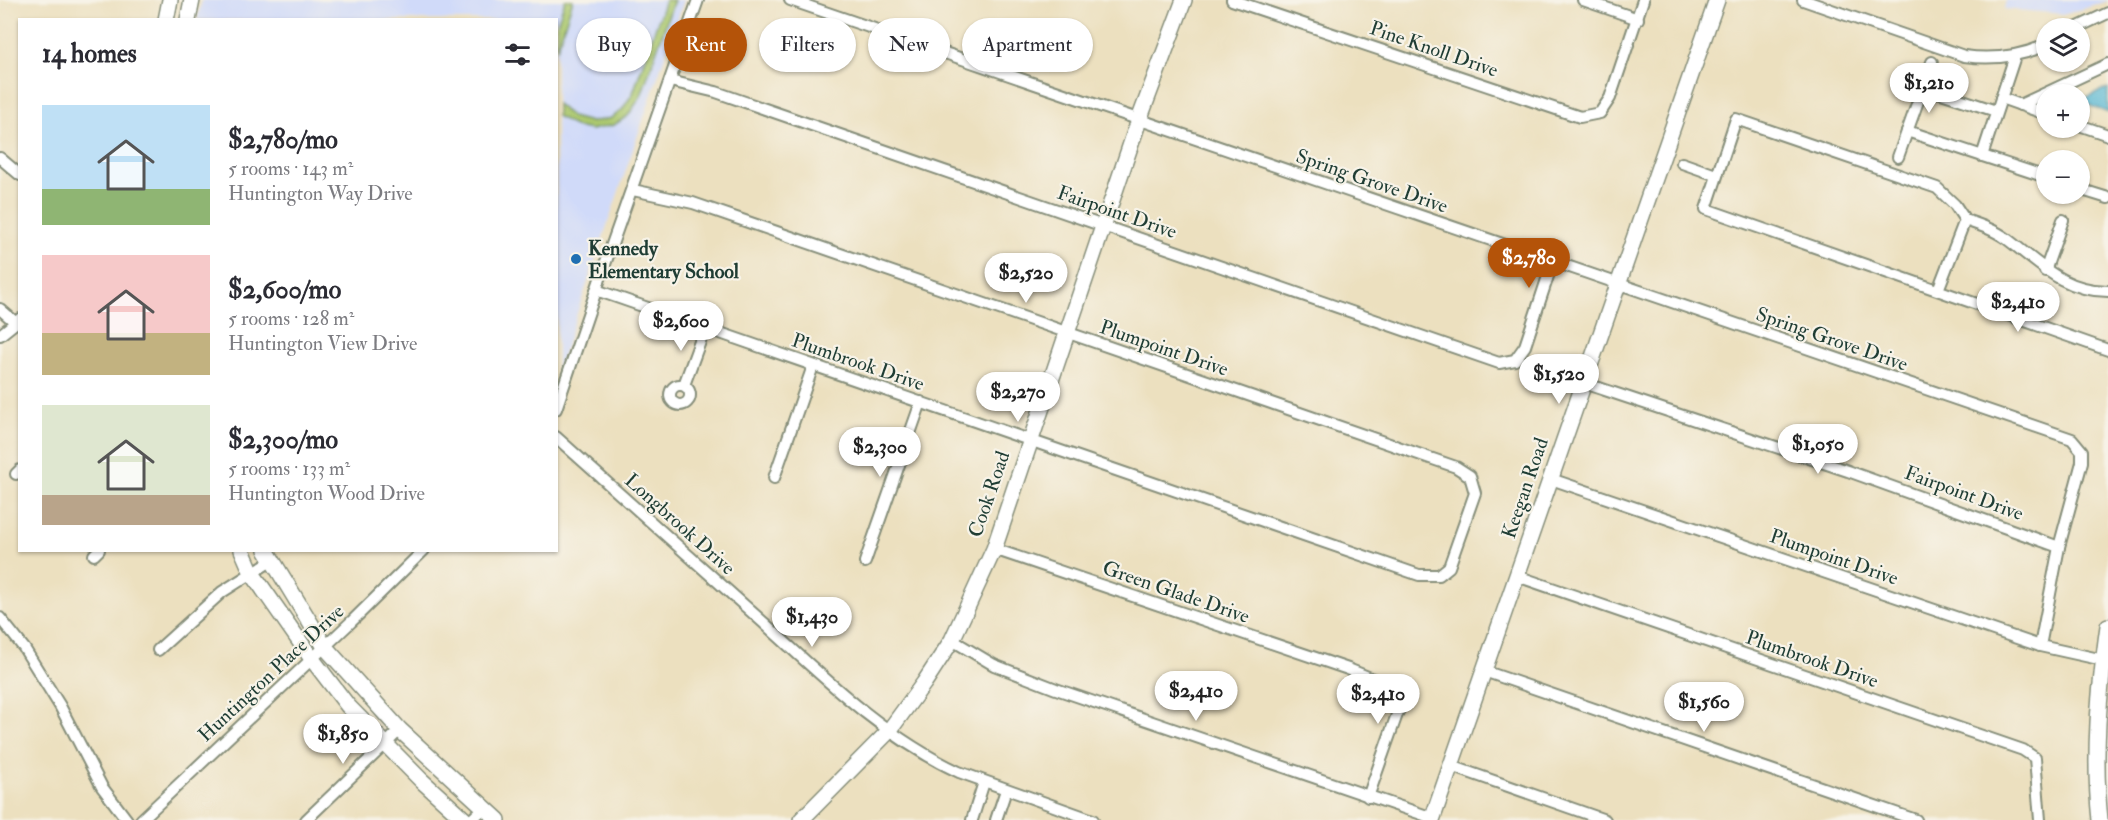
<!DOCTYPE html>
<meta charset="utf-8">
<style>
:root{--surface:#fff;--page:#f7f7f7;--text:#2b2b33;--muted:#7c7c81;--accent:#b45309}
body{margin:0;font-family:"IM FELL Double Pica",serif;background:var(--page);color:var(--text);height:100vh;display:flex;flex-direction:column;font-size:22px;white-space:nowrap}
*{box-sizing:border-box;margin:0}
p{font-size:20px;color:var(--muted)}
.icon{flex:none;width:33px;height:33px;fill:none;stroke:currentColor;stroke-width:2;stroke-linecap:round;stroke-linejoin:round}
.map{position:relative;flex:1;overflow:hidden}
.side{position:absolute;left:18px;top:18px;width:540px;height:534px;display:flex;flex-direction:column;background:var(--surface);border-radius:0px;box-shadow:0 2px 4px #0004}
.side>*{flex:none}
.guide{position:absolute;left:576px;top:18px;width:570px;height:54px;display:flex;gap:12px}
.buttons{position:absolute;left:2036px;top:18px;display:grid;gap:12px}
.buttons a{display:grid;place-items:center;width:54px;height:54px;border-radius:50%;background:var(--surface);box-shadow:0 2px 4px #0004;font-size:30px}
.price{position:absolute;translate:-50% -51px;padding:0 14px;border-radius:21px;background:#fff;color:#222;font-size:20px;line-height:39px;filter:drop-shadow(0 2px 3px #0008)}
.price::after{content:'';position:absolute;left:50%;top:36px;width:18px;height:14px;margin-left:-9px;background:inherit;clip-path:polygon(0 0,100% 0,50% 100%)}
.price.selected{background:var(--accent);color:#fff}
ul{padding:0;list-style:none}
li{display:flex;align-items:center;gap:18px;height:150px;padding:0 24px}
li span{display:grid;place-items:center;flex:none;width:168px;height:120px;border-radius:0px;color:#555}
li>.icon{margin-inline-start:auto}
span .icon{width:72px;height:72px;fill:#fffc;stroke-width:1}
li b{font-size:26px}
h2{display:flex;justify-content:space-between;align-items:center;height:72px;padding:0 24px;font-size:26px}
.pill{padding:0 21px;border-radius:27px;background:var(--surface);box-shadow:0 2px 4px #0004;font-size:21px;line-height:54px}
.pill.selected{background:var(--accent);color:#fff}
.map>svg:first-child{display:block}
</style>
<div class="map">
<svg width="2108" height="820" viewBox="0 0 2108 820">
<rect width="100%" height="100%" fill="#f7f3e8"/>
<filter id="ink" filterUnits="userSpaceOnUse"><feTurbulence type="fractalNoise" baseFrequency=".0167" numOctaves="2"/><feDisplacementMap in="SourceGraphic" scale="12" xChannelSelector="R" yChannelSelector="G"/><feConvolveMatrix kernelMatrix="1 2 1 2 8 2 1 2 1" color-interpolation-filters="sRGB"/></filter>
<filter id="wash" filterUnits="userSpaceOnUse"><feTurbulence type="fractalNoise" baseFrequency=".008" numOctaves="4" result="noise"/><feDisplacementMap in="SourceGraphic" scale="24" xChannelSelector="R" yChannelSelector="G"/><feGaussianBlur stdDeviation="1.35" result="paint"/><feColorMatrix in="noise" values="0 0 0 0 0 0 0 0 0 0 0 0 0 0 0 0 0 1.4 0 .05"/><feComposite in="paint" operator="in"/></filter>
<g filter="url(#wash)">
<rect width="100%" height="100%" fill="#ece0bf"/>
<g fill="#d0daf9">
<polygon points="202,0 684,0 557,372 556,20 197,20"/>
<polygon points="2006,0 2108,0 2108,1 2066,14 2004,9"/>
</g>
<g fill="#abc86f" stroke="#658252" stroke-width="1.5">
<polygon points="565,0 573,0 557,49 557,24"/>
<polygon points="665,0 674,0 641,96 628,116 614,125 591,130 575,127 557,116 557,104 572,117 591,122 611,118 622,110 633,93"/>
</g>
<polygon fill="#52b5d1" stroke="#387982" stroke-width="1.5" points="2108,88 2108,113 2086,104 2083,99"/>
</g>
<g filter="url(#ink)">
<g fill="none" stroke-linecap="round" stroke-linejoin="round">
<g stroke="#868e7a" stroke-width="14">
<g id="street">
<polyline points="790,0 2072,439 2082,451 2082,462 2059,547 2040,646"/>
<polyline points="1232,0 1580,117 1600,113 1610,98 1643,0"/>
<polyline points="1583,0 1638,19"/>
<path d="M1803,0L1964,56C1993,60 2019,57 2046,45"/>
<polyline points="2076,28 2108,13"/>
<polyline points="670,81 716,92 1499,363 1515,360 1525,346 1553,261"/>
<polyline points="1923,87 1996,111"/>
<polyline points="2001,98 2046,114"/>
<polyline points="2020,105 2108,64"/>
<polyline points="2079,125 2108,135"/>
<polyline points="1907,131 2046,177"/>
<polyline points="1982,156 2015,56"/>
<polyline points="1898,157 1932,62"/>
<polyline points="0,158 20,175"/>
<polyline points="1682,163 1716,175"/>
<polyline points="2079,189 2108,198"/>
<path d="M1965,220C1980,225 1995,230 2007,239C2039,263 2063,291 2108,291"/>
<polyline points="2045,271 2063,220"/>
<polyline points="596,290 1419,575 1439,575 1449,567 1475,493 1470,476 1456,467 693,203 633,190"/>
<polyline points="1938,290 1965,220 1955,205 1937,188 1736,119 1706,209 2108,350"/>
<polyline points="0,309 15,322"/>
<polyline points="0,335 20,319"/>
<polyline points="1584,383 1848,471 2059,547"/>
<polyline points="684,385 705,328"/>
<circle cx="680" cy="395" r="10"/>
<polyline points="556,409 603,270 698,0"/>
<path d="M556,437C626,499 695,561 764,623C824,678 884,737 959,772L1093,820"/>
<polyline points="16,474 20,470"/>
<polyline points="774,478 813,366"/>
<polyline points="1551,479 2040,646 2108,661"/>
<polyline points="994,549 1348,669 1395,688 1401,703 1368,797"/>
<polyline points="94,555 99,550"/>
<polyline points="865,562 921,402"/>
<polyline points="1517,576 2023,750 2035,758 2040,820"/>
<polyline points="0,618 24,648 60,706 102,787 127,820"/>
<polyline points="952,640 994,665 1056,689 1433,818"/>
<polyline points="158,650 222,592 271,561"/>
<polyline points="1484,671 1916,820"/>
<polyline points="1451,766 1605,820"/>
<polyline points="141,820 351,622 424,550"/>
<polyline points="306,820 400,730"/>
<polyline points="471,820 484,808"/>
<polyline points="972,820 984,782"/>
<polyline points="996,820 1006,790"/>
</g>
</g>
<g stroke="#868e7a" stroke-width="18">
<g id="secondary">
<polyline points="166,20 170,0"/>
<polyline points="188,20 192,0"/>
<polyline points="242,550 252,573 312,659 348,706 421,780 465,820"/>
<polyline points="266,550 325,647 400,730 498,820"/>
<polyline points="801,820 889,731 924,683 952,640 994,549 1139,120 1184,0"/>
<polyline points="1432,820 1717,0"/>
<path d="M2100,820C2093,756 2099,690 2108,626"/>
</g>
</g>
<use href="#street" stroke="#fff" stroke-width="10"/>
<use href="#secondary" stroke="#fff" stroke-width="15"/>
</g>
</g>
<circle fill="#1f6fb2" stroke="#f7f3e8" stroke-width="2" cx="576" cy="259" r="6"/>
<g text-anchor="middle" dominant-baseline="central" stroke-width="4.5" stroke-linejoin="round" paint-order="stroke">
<g font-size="20" fill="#1f3d34" stroke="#f7f3e8">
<text transform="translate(1434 49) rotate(19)">Pine Knoll Drive</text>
<text transform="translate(1372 181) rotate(19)">Spring Grove Drive</text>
<text transform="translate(1117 212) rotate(19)">Fairpoint Drive</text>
<text transform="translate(1832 339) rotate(19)">Spring Grove Drive</text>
<text transform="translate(1164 348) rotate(19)">Plumpoint Drive</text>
<text transform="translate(858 362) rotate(19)">Plumbrook Drive</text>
<text transform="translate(1525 488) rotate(-71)">Keegan Road</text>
<text transform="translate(1964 493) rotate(20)">Fairpoint Drive</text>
<text transform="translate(989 494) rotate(-71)">Cook Road</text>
<text transform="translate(680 524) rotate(42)">Longbrook Drive</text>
<text transform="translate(1834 557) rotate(19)">Plumpoint Drive</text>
<text transform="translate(1176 592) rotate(19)">Green Glade Drive</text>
<text transform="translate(1812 659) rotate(19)">Plumbrook Drive</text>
<text transform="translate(271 673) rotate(-43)">Huntington Place Drive</text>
</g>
<g font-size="20" font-weight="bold" fill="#1f3d34" stroke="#f7f3e8" text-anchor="start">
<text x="588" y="248">Kennedy<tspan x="588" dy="23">Elementary School</tspan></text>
</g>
</g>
</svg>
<div class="buttons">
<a><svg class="icon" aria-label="layers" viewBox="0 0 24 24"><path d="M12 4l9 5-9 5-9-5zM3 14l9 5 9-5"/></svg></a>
<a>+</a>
<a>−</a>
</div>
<b class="price" style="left:1929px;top:114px">$1,210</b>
<b class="price selected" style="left:1529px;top:289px">$2,780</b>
<b class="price" style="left:1026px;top:304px">$2,520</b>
<b class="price" style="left:2018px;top:333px">$2,410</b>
<b class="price" style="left:681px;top:352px">$2,600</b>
<b class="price" style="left:1559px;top:405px">$1,520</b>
<b class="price" style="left:1018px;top:423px">$2,270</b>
<b class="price" style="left:1818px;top:475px">$1,050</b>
<b class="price" style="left:880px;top:478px">$2,300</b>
<b class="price" style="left:812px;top:648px">$1,430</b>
<b class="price" style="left:1196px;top:722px">$2,410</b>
<b class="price" style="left:1378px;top:725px">$2,410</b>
<b class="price" style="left:1704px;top:733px">$1,560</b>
<b class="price" style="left:343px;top:765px">$1,850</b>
<div class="guide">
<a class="pill">Buy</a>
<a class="pill selected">Rent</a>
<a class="pill">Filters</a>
<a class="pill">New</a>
<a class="pill">Apartment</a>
</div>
<section class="side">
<h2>14 homes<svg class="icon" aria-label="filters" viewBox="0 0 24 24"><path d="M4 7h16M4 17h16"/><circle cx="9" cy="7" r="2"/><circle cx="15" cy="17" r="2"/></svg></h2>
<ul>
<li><span style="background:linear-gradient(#bfe0f5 70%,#8fb573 0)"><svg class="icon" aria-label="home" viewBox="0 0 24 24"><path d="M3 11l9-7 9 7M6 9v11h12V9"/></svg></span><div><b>$2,780/mo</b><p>5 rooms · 143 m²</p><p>Huntington Way Drive</p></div></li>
<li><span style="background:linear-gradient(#f6c9c9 65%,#c2b280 0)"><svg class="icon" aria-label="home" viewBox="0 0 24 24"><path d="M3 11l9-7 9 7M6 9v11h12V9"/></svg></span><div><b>$2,600/mo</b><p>5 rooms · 128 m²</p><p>Huntington View Drive</p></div></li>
<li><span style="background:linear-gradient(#dfe7d0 75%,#b9a48a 0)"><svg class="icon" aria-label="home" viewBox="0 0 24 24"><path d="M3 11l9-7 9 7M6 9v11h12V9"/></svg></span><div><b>$2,300/mo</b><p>5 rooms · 133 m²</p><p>Huntington Wood Drive</p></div></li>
</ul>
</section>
</div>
